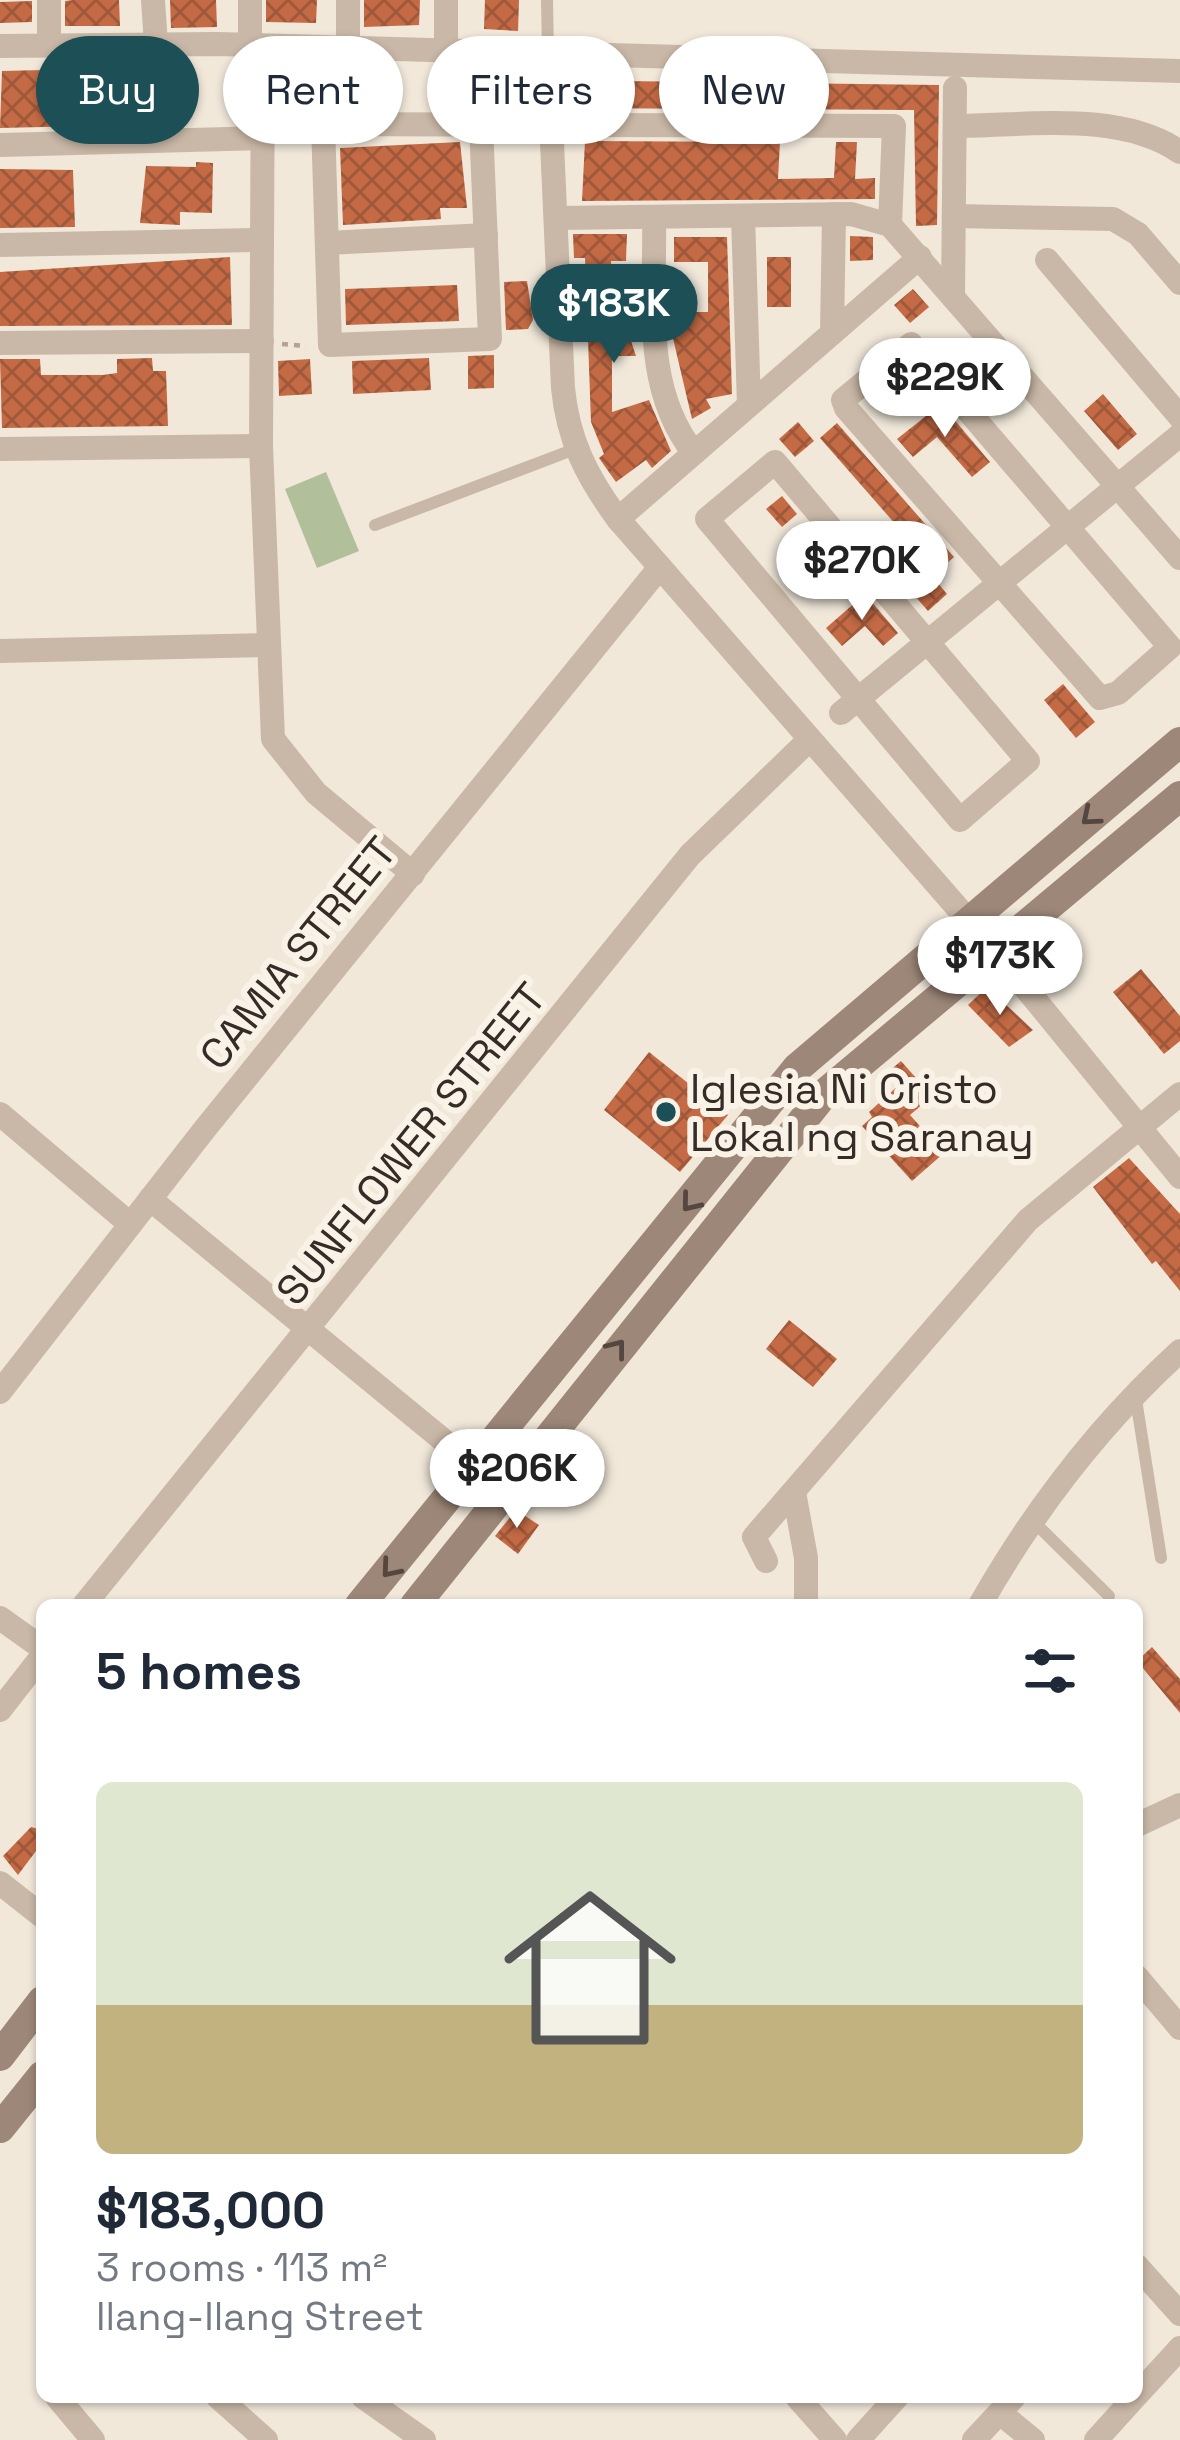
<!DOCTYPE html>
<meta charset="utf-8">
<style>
:root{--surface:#fff;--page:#f6f6f7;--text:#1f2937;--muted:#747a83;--accent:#1d4f56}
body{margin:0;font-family:"Space Grotesk",sans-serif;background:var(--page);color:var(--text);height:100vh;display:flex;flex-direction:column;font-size:45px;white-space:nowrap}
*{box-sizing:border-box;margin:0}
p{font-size:39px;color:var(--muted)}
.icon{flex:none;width:66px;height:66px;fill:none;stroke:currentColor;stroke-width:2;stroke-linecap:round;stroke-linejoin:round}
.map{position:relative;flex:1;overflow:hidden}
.details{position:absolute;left:36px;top:1599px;width:1107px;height:804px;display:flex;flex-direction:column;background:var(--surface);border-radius:18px;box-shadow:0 3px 9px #0004}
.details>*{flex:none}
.banner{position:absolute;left:36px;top:36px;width:1110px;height:108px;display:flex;gap:24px}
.price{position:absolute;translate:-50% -102px;padding:0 27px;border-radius:42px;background:#fff;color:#222;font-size:39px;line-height:78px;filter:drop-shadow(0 3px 6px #0008)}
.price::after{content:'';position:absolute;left:50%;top:72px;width:36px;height:27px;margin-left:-18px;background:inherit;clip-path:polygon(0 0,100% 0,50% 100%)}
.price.on{background:var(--accent);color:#fff}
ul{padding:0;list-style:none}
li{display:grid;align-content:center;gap:24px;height:636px;padding:0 60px}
li span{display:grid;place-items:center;height:372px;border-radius:18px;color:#555}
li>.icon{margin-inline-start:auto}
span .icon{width:216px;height:216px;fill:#fffc;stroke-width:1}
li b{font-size:51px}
h2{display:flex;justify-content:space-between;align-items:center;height:144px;padding:0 60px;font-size:51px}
.chip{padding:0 42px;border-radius:54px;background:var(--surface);box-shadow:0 3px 9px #0004;font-size:42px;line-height:108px}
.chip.on{background:var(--accent);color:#fff}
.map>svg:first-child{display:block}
</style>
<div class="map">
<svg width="1180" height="2440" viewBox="0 0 1180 2440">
<defs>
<pattern id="building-cross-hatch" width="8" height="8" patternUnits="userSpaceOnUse" patternTransform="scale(3)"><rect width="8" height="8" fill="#c46b45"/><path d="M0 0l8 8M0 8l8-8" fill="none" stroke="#a0583a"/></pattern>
</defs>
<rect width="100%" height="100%" fill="#f1e8da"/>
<polygon fill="#b1c09b" points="326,472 359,551 317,568 285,489"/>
<g fill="url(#building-cross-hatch)">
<polygon points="73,0 119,0 120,26 65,26 65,1"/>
<polygon points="170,0 216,0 217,27 171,28"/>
<polygon points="266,0 317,0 316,23 266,22"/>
<polygon points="364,0 420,0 419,25 364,27"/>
<polygon points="485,0 519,0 518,31 484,29"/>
<polygon points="32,1 32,22 0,23 0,2"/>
<polygon points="168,67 173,124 0,128 2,71"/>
<polygon points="620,81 939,85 937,225 916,226 914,110 570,108 570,83"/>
<polygon points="585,141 780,142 778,179 834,178 836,142 857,142 855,179 875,178 875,199 582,201"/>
<polygon points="460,142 467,208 440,208 441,219 343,225 340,148"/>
<polygon points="196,162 213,163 212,213 180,212 180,225 140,223 146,166 196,167"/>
<polygon points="0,169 73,170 75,227 0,228"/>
<polygon points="573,234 627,234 626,261 611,261 613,329 627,329 636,356 612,356 612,412 649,400 671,451 652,468 646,460 616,482 599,458 604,454 591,422 585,258 574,258"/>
<polygon points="850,236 873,237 873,260 850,261"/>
<polygon points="674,237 727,237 732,394 706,399 711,408 692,419 671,330 675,312 708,312 708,262 674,262"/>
<polygon points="230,257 232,325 0,326 0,272"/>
<rect x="767" y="257" width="24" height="50"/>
<polygon points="527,281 533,320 528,329 506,330 504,282"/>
<polygon points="457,285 459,321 346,325 345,289"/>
<polygon points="913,289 929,307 910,323 894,305"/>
<polygon points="494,355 494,388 468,389 468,356"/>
<polygon points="152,358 153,371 166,371 168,426 2,428 0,359 40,359 41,375 103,375 117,373 117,359"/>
<polygon points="429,358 431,390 353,394 352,361"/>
<polygon points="310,359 312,394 279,396 278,361"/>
<polygon points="1103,394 1137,434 1118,450 1084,411"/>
<polygon points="941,404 990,462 972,477 937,437 913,457 897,439"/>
<polygon points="798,422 814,441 795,457 779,439"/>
<polygon points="837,423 954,557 932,576 947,594 928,611 879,555 904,534 820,438"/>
<polygon points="782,496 797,514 782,527 766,509"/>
<polygon points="865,594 898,633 883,646 865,626 842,646 826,628"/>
<polygon points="1063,684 1095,722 1076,738 1044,700"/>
<polygon points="1141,969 1180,1016 1180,1041 1164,1054 1113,992"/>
<polygon points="987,987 1033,1030 1009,1047 968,1005"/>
<polygon points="649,1052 728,1115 680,1172 604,1110"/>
<polygon points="901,1061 932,1096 910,1115 944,1153 912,1181 862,1126 872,1117 869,1112 899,1085 888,1072"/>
<polygon points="1129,1158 1180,1214 1180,1291 1156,1261 1152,1264 1093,1187"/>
<polygon points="789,1320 837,1359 813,1387 766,1349"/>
<polygon points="516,1510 539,1525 518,1554 495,1536"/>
<polygon points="1152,1647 1180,1679 1180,1713 1137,1661"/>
<polygon points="31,1827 42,1830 42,1843 18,1875 3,1856"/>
</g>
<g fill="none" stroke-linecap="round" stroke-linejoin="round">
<polyline stroke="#b5a291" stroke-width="4.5" stroke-dasharray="6 6" stroke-linecap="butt" points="282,344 306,346"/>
<g stroke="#c9b8a7" stroke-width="12">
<polyline points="547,0 548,53"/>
<polyline points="375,525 575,449"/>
<polyline points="1135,1393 1161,1558"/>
<polyline points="1033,1521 1109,1596"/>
</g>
<g stroke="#c9b8a7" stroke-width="24">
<polyline points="49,0 49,45"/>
<polyline points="153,0 156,45"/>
<polyline points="348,0 348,51"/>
<polyline points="446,0 446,53"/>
<polyline points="250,45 250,0"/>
<polyline points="0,46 217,44 1180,71"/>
<polyline points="263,47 261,446 273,739 316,793 413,874"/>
<path d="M548,54L563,388C568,440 587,477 618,519L997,953L1180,1177"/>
<polyline points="481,125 490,339 330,345 323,124 894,126 890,225"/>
<path d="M955,126C1026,126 1119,110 1180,152"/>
<polyline points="0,145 261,138"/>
<polyline points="743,216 749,405"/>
<polyline points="954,216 1113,219 1138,234 1180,283"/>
<path d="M654,217C656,297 641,387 694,453"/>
<polyline points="558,218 851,214 890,225 1180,558"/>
<polyline points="327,243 486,235"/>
<polyline points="0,245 262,240"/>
<polyline points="1047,260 1180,417"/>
<polyline points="953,297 955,88"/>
<polyline points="832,333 834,214"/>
<polyline points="0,343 262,341"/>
<polygon points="911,344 1170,647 1118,693 1100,698 846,408 843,400"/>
<polyline points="0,449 261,446"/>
<polygon points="775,462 1028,761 960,820 707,519"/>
<polyline points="618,519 920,257"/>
<polyline points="0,651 267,645"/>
<polyline points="841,713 1180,435"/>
<polyline points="0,1114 130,1224"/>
<polyline points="150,1199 505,1491"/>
<polyline points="0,1392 204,1130 660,567"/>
<polyline points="794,1492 806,1558 806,1605"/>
<polyline points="766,1561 754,1537 1028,1220 1180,1094"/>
<polyline points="84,1605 690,855 809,740"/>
<path d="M980,1605C1034,1510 1099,1425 1180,1351"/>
<polyline points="0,1618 42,1648"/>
<polyline points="0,1710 42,1656"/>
<polyline points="1137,1825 1180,1805"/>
<polyline points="0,1883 42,1916"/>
<polyline points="1137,1977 1180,2028"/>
<polyline points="1137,2266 1180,2314"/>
<polyline points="1137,2395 1180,2348"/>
<polyline points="57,2397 93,2440"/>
<polyline points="218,2397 266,2440"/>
<polyline points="363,2397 424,2440"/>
<polyline points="797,2397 835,2440"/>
<polyline points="1000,2413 1033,2440"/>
<polyline points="858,2440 897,2397"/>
<polyline points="974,2440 1014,2397"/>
<polyline points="1096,2440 1135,2397"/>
</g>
<g stroke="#9d8778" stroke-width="30">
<polyline points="360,1605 797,1068 1180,742"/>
<polyline points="415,1605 824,1094 1180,796"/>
<polyline points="0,2056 42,2001"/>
<polyline points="0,2128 42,2076"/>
</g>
</g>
<defs><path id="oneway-chevron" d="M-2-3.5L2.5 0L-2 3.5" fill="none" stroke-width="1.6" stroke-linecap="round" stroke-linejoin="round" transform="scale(3)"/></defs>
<g stroke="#54473f">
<use href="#oneway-chevron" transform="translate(1090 817) rotate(140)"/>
<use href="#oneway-chevron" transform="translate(690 1203) rotate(129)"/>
<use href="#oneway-chevron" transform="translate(617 1348) rotate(-52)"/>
<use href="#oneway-chevron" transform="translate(390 1569) rotate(130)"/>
</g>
<circle fill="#1d4f56" stroke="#f9f2e7" stroke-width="4.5" cx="666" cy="1112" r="12"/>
<g text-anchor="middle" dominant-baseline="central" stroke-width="12" stroke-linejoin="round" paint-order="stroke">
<g font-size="42" fill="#352c27" stroke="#f9f2e7">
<text transform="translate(298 953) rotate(-51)">CAMIA STREET</text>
<text transform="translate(411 1144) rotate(-51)">SUNFLOWER STREET</text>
</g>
<g font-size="42" fill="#352c27" stroke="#f9f2e7" text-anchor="start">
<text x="690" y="1088">Iglesia Ni Cristo<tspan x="690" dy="48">Lokal ng Saranay</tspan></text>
</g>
</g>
</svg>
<b class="price on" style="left:614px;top:366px">$183K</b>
<b class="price" style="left:945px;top:440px">$229K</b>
<b class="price" style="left:862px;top:623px">$270K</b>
<b class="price" style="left:1000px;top:1018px">$173K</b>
<b class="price" style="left:517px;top:1531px">$206K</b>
<div class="banner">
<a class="chip on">Buy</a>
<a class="chip">Rent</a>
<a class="chip">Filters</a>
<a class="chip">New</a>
</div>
<section class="details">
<h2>5 homes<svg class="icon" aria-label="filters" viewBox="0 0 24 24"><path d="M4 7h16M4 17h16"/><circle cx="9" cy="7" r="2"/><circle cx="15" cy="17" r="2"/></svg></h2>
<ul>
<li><span style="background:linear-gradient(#dfe7d0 60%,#c2b280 0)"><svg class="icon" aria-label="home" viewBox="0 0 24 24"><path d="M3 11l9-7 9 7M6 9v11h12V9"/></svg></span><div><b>$183,000</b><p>3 rooms · 113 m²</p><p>Ilang-Ilang Street</p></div></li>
</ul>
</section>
</div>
